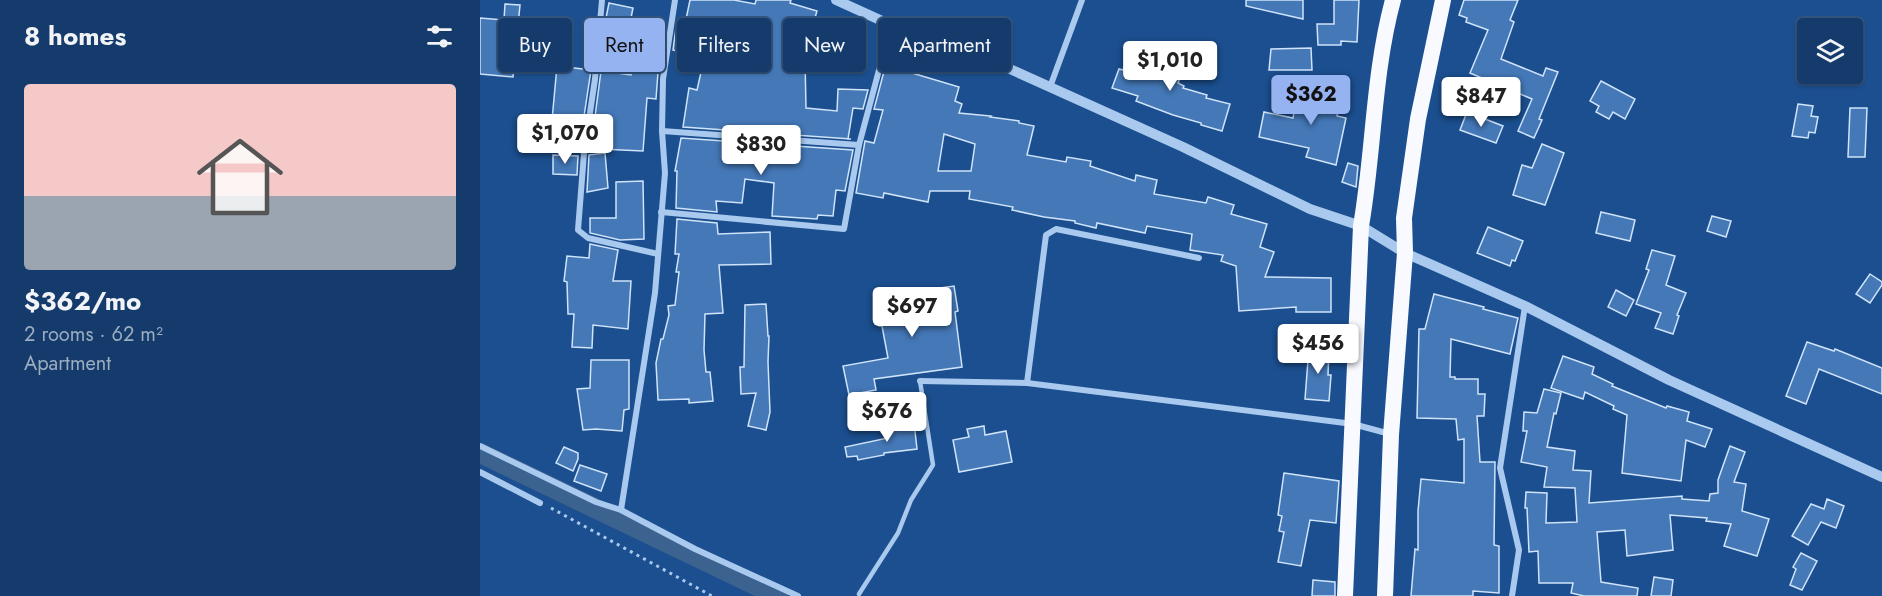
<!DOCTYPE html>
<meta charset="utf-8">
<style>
:root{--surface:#143b6b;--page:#214673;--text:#f1f3f6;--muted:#9dadc1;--line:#33557e;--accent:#95b2f1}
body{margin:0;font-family:Jost,sans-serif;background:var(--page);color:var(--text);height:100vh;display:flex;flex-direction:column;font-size:22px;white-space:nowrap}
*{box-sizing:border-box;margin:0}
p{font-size:20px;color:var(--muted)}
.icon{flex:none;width:33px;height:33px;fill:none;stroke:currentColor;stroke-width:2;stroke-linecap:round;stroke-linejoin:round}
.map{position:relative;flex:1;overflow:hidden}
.drawer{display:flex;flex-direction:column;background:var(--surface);width:480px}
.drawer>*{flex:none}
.top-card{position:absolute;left:18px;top:18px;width:570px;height:54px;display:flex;gap:12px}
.controls{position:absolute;left:1317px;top:18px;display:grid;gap:12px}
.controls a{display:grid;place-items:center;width:66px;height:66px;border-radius:6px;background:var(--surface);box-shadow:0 2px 4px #0004,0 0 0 2px var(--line);font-size:30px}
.price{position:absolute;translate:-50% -51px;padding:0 14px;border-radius:6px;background:#fff;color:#222;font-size:20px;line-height:39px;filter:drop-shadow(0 2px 3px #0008)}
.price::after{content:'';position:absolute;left:50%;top:36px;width:18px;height:14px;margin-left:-9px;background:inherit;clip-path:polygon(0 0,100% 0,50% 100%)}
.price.current{background:var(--accent);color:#111}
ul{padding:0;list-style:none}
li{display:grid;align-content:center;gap:12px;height:318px;padding:0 24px}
li span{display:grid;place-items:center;height:186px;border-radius:6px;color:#555}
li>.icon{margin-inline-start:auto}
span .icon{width:108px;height:108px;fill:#fffc;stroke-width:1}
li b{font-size:26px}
h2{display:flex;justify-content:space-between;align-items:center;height:72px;padding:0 24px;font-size:26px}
.tag{padding:0 21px;border-radius:6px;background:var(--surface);box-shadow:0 2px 4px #0004,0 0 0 2px var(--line);font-size:21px;line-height:54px}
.tag.current{background:var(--accent);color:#111}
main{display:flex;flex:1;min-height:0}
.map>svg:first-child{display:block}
</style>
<main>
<section class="drawer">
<h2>8 homes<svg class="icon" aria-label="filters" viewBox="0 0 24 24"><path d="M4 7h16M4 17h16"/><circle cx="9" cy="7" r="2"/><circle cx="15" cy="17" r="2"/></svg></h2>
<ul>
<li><span style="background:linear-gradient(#f6c9c9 60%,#9aa5b1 0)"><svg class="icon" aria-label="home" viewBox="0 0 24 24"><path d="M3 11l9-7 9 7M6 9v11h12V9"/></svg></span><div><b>$362/mo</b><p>2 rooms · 62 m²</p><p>Apartment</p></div></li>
</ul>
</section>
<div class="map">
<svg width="1402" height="596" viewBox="0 0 1402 596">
<rect width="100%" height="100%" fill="#1b4f8f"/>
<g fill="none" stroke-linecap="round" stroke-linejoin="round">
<polyline stroke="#3c6290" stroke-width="20" points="0,453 298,596"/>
</g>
<g fill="#4478b7" stroke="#cfe3fa" stroke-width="1.5" fill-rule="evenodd">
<polygon points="210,0 254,0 275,4 276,0 311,0 310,3 337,11 330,35 367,35 368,53 358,53 358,59 325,59 326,108 357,111 358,89 388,90 383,109 373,108 368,139 371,139 203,127 209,88 217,90 224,59 193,50 196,28 204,29"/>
<polygon points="766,0 823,0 823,19 766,6"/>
<polygon points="854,0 879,0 877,42 861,41 861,45 838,45 837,24 854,24"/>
<polygon points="984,0 1038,0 1030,20 1034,22 1021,59 1063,76 1066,68 1078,72 1059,119 1062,120 1054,138 1038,131 1052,99 990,73 1008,30 986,22 987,18 979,15"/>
<polygon points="129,3 153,8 150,23 126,18"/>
<polygon points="25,4 40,5 33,77 0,74 0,18 24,20"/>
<polygon points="156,24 186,27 183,46 180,46 176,99 167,98 163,151 120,149 121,125 114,124 121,71 151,75"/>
<polygon points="831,48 832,70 789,70 791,49"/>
<polygon points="676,49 700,58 695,71 702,73 698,83 704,86 703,88 727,95 726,98 750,104 742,131 721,125 721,123 693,115 656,101 658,96 632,88 639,69 643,70 645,64 667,72"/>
<path d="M407,60L434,67L432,73L479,87L475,101L482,104L479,113L511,116L510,117L539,121V123L554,126L547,155L586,162L587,157L611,161L610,166L655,181L656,175L677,180L674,194L726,203L728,197L754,205L751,214L787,224L780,247L794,252L785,277L851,278V312H816V307L759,311L756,266L741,261L743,255L710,250L712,234L667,226L665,233L617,223L616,228L595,223V221L564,217L532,210L533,207L489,199L490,191H450L448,202L404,193L403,198L376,193L385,141L394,143L403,110L394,109ZM464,134L495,144L491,171H458Z"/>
<polygon points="77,66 111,70 103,123 72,120"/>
<polygon points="1121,81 1155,99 1145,119 1133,112 1129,119 1116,112 1119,106 1110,101"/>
<polygon points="842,82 862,85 857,116 866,118 856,165 826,157 829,148 779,137 784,112 813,118 816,101 839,105"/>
<polygon points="1318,104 1333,106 1331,116 1338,117 1335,133 1329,132 1328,138 1312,136"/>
<polygon points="1370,108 1387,108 1385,157 1368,157"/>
<polygon points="987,112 1023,126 1016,143 980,130"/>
<polygon points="201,138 373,150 365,191 356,190 353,216 338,215 337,219 292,216 294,183 265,179 262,203 236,201 237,212 196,208 197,171 195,171"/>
<polygon points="1062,144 1084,153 1065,205 1033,195 1042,165 1052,168"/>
<polygon points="125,153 128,188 107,192 109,155"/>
<polygon points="73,155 98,156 97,175 73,174"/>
<polygon points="868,163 878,166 876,187 862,182"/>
<polygon points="163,181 164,239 140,240 110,233 110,218 136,218 136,182"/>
<polygon points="1121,212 1155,220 1150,241 1116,233"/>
<polygon points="1232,216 1251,221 1246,237 1227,231"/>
<polygon points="197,219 237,223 238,234 290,232 291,264 239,265 243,313 225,314 224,350 226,372 230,372 233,401 209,403 209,399 178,400 176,363 181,339 183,339 189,315 188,306 195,305 199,272 196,272 199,254 195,254"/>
<polygon points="1008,227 1043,241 1035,261 1032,260 1030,266 997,253"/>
<polygon points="110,244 138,250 133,281 151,281 148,329 113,325 112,348 92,347 94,314 88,314 87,282 84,281 87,256 109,258"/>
<polygon points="1172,250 1195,256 1186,285 1206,293 1197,315 1199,316 1193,334 1175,328 1181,313 1156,304 1169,270 1166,269"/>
<polygon points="1390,274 1402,282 1402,285 1390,303 1376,294"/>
<polygon points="474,286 478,311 475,312 482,367 394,379 396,390 369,395 363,366 408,358 402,326 399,326 394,302 431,295 431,292"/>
<polygon points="1136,290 1154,300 1146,316 1128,307"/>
<polygon points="954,294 1004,307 1003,309 1038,318 1030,354 971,339 970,377 975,377 975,379 998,379 998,394 1005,394 1004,416 997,416 1000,462 1015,462 1014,545 1019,546 1019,593 993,591 993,596 931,596 935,549 938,550 938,511 941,479 984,483 984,439 978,440 976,419 937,418 939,329 945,329"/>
<polygon points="286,304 288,336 289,336 288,362 290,412 286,430 268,426 276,393 261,394 260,367 264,367 265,305"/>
<polygon points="1327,342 1354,351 1355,349 1402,368 1402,394 1339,369 1326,404 1306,396"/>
<polygon points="829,347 849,348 848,375 851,375 849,401 825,399"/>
<polygon points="1083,356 1114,367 1112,374 1133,384 1132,386 1186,408 1187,406 1209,412 1207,421 1232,429 1225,447 1206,440 1201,481 1142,473 1147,415 1133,409 1134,406 1105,392 1103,399 1071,388"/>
<polygon points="111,360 149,360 149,409 144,410 142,431 116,429 103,430 97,389 110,388"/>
<polygon points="1064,389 1081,393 1076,414 1074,413 1067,447 1095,451 1093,470 1111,471 1109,503 1202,496 1202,499 1229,501 1230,494 1238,493 1238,480 1250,446 1265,452 1254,482 1266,484 1262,511 1289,519 1277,556 1244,546 1251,524 1226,521 1227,518 1190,515 1193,550 1147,556 1145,530 1117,532 1121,582 1158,588 1157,596 1104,596 1091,593 1093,583 1059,583 1058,551 1049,552 1047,508 1045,508 1046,492 1067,493 1066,523 1097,522 1095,488 1064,487 1067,467 1041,462 1047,431 1043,431 1044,412 1057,413"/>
<polygon points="434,422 437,449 404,453 404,455 378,460 377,456 367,457 365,447 408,438 407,425"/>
<polygon points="504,426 505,435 526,431 532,462 479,472 473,440 489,437 487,429"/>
<polygon points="84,447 98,453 98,459 93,471 76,463"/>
<polygon points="100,465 127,474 121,491 94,481"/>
<polygon points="804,473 859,481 856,523 830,520 821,566 798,562 804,532 799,531 802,516 798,515"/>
<polygon points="1347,499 1364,506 1356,528 1341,522 1328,545 1312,536 1331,504 1344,509"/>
<polygon points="1321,553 1337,561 1322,590 1310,585 1316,569 1313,567"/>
<polygon points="1174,577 1193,580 1191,596 1171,596"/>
<polygon points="833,580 855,582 855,596 832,596"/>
</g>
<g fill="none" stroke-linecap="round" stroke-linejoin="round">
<polyline stroke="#a9c9ee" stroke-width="3" stroke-dasharray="3 4.5" stroke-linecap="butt" points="71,508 232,596"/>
<polyline stroke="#a9c9ee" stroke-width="4.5" points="379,594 418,533 431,500 453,465 440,381"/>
<g stroke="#a9c9ee" stroke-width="6">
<polyline points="122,0 115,79 104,153 98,230 108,238 178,254"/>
<polyline points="570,87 602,0"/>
<polyline points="182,131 379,145"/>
<polyline points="181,212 364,229 379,145 411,25"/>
<polyline points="440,381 547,383 873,424 910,434"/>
<polyline points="547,383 566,235 576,229 719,258"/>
<polyline points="0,446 116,502 141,510 215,549 318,596"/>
<polyline points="0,472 60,503"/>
<polyline points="141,510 175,293 185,173 182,131 183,79 195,0"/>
<polyline points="1032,596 1039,550 1020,468 1045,306"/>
</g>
<polyline stroke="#a9c9ee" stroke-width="10" points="356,0 411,25 490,51 703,147 830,209 881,226 925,253 1045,306 1189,380 1402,477"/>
<g stroke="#f8faff" stroke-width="16">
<path d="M865,596L881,226C894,151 893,74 913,0"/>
<polyline points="905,596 911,435 925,253 924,218 938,119 963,0"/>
</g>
</g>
</svg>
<div class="controls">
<a><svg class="icon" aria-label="layers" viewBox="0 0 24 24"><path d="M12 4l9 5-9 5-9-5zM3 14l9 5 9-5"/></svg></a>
</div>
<b class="price" style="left:690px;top:92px">$1,010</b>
<b class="price current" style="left:831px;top:126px">$362</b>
<b class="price" style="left:1001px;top:128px">$847</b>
<b class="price" style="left:85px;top:165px">$1,070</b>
<b class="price" style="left:281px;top:176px">$830</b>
<b class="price" style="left:432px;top:338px">$697</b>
<b class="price" style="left:838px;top:375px">$456</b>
<b class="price" style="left:407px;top:443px">$676</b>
<div class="top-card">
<a class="tag">Buy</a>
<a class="tag current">Rent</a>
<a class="tag">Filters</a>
<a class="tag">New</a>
<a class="tag">Apartment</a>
</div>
</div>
</main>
